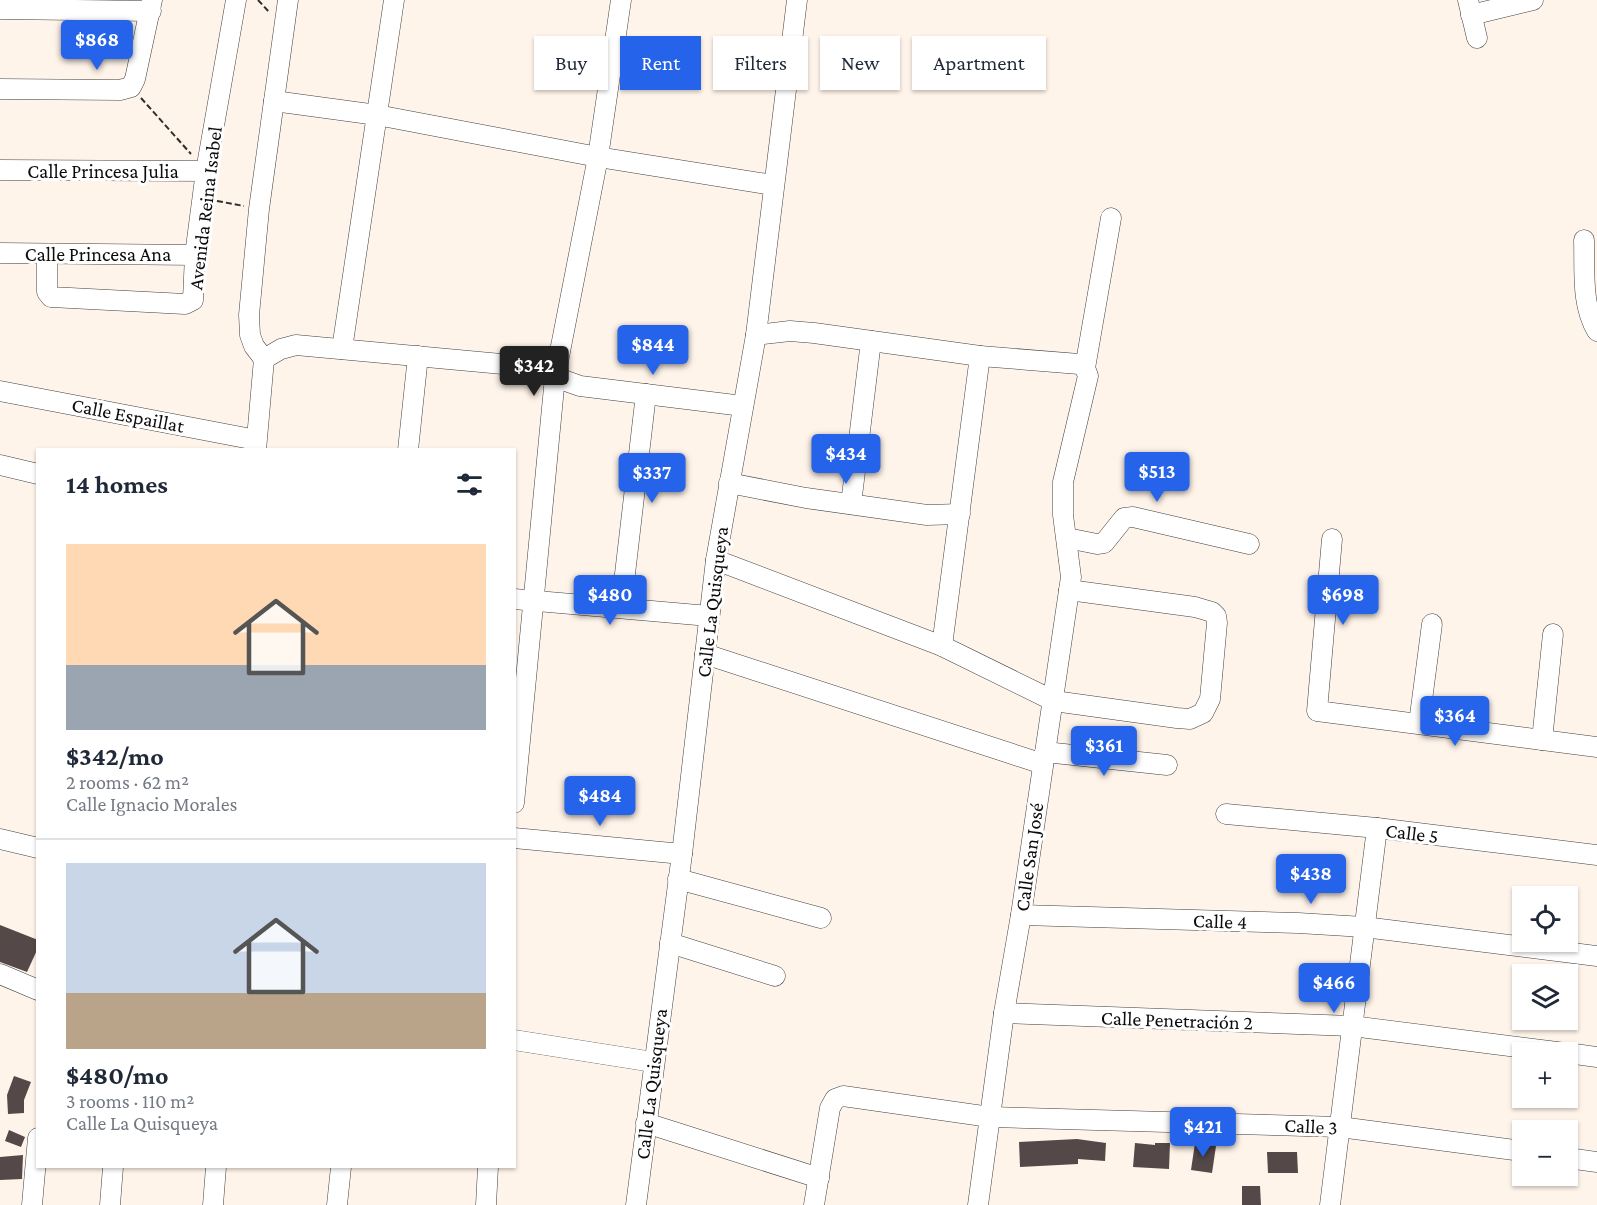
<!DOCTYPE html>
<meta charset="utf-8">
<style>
:root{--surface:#fff;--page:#f2f2f3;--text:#1f2937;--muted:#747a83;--line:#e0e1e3;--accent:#2563eb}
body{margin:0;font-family:"Crimson Pro",serif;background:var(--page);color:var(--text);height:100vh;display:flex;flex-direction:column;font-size:22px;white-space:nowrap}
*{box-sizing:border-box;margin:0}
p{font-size:20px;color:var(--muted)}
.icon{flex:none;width:33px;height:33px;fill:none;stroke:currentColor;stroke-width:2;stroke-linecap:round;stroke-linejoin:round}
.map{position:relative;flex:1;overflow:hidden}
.drawer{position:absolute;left:36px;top:448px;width:480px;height:720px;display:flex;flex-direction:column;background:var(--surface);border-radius:0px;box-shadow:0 2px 4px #0004}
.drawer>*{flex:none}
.hud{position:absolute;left:534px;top:36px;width:570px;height:54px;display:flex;gap:12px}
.fabs{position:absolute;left:1512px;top:886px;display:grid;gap:12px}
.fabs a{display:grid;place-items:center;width:66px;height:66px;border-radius:0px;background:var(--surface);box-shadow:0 2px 4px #0004;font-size:30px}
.price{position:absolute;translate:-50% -51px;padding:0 14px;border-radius:6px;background:var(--accent);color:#fff;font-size:20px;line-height:39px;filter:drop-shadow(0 2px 3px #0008)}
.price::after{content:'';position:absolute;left:50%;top:36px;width:18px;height:14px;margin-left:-9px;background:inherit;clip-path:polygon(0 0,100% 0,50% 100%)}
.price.current{background:#222;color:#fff}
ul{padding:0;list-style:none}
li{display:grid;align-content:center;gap:12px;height:318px;padding:0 30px}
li+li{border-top:2px solid var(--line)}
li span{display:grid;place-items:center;height:186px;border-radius:0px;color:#555}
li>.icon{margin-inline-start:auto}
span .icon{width:108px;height:108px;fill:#fffc;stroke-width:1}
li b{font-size:26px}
h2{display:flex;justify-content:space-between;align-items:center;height:72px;padding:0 30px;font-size:26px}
.chip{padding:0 21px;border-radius:0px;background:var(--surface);box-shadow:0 2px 4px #0004;font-size:21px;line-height:54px}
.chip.current{background:var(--accent);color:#fff}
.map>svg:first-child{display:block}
</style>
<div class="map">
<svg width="1597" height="1205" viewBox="0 0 1597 1205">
<rect width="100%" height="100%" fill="#fff4ea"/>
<g fill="#554848">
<polygon points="0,925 38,940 38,948 27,972 0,962"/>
<polygon points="14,1076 31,1082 24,1100 24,1113 8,1114 7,1095"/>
<polygon points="9,1130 25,1137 21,1147 5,1141"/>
<polygon points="1077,1139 1106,1143 1105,1161 1078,1159 1078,1164 1020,1167 1019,1142"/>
<polygon points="1135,1143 1155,1145 1155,1143 1170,1143 1169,1169 1133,1167"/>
<polygon points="1195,1143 1216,1146 1212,1173 1191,1170"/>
<polygon points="1267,1152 1297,1152 1298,1173 1268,1173"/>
<polygon points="23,1155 22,1179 0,1180 0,1157"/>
<polygon points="1242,1186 1260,1186 1261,1205 1242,1205"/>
</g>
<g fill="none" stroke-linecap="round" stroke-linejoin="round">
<g stroke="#3f3f3f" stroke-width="21">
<g id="minor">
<polyline points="1468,0 1477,38"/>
<polyline points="0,9 151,11"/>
<polyline points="1471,15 1533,0"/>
<polyline points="0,89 120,90 131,87 135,79 152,0"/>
<polyline points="274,101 377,115 598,157 773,185"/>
<polyline points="0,170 206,171"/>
<path d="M1584,240C1585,271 1581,304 1597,331"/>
<polyline points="0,253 195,255"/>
<polyline points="47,254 47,292 51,297 185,304 193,300 195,255 206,171 236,0"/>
<polyline points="756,335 790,331 814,333 980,356 942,646"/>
<polyline points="342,349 394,0"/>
<polyline points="980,356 1079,364 1085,368"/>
<polyline points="264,359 254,346 250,335 249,315 259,209 288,0"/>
<polyline points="0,391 256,440"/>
<polyline points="256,450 264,359 281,349 296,345 512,365 535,370 580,386 743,406"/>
<polyline points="408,450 418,356"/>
<polyline points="0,465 38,474"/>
<polyline points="729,483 806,498 927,515 960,514"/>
<polyline points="851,504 871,341"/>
<polyline points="1067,538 1097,544 1104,543 1124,518 1133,517 1249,544"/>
<polyline points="1332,539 1317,711 1597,747"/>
<polyline points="716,560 942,646 1054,701 1177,718 1190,719 1203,713 1210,699 1217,623 1216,616 1212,612 1195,607 1069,590"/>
<polyline points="514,599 709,616"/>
<polyline points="621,608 646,394"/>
<polyline points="705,654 1043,764"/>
<polyline points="1419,723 1432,624"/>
<polyline points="1542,740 1553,634"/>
<polyline points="1045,752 1167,765"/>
<polyline points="514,803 555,377 598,157 621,0"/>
<polyline points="1226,814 1377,828 1597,855"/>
<polyline points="514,838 682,854"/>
<polyline points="0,839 38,848"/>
<polyline points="678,879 821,918"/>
<polyline points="1021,915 1298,923 1364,927 1597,956"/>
<polyline points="670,943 775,976"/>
<polyline points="0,974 38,990"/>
<polyline points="1004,1013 1352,1026 1565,1053"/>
<polyline points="514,1040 653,1062"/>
<polyline points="1568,1053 1597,1057"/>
<polyline points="646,1123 819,1178"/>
<polyline points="1568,1158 1597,1162"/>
<polyline points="32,1205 38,1138"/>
<polyline points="110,1205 113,1167"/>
<polyline points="213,1205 216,1167"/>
<polyline points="337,1205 341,1167"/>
<polyline points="486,1205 488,1167"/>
<polyline points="636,1205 682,854 716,560 756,335 797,0"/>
<polyline points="814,1205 830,1108 835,1099 843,1096 990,1117 1340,1127 1522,1151"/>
<polyline points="978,1205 1004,1013 1021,915 1071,577 1063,515 1063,482 1088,376 1085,368 1111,218"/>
<polyline points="1330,1205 1377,828"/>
</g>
</g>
<g stroke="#2e2e2e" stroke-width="2" stroke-dasharray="6 3" stroke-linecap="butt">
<polyline points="258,0 270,13"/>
<polyline points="141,98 191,154"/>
<polyline points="217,201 244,206"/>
</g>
<use href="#minor" stroke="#fff" stroke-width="20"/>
</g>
<g text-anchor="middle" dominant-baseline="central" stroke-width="6" stroke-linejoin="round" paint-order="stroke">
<g font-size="20" fill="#0c0c0c" stroke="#fff">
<text x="103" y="171">Calle Princesa Julia</text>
<text transform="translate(205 208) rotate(-83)">Avenida Reina Isabel</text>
<text x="98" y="254">Calle Princesa Ana</text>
<text transform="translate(128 415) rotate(11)">Calle Espaillat</text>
<text transform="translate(712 602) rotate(-83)">Calle La Quisqueya</text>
<text transform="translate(1412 833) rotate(7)">Calle 5</text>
<text transform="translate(1029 857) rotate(-82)">Calle San José</text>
<text transform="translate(1220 921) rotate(2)">Calle 4</text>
<text transform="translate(1177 1020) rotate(2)">Calle Penetración 2</text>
<text transform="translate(651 1084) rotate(-83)">Calle La Quisqueya</text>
<text transform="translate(1311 1126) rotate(3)">Calle 3</text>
</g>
</g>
</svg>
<div class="fabs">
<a><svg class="icon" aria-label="locate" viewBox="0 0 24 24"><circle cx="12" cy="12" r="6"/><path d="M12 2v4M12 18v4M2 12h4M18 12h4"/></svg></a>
<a><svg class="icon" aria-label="layers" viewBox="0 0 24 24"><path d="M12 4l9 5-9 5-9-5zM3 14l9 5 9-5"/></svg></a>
<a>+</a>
<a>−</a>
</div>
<b class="price" style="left:97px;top:71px">$868</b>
<b class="price" style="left:653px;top:376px">$844</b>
<b class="price current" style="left:534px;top:397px">$342</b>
<b class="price" style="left:846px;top:485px">$434</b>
<b class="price" style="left:1157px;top:503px">$513</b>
<b class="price" style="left:652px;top:504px">$337</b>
<b class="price" style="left:610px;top:626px">$480</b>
<b class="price" style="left:1343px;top:626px">$698</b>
<b class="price" style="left:1455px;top:747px">$364</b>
<b class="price" style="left:1104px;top:777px">$361</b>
<b class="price" style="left:600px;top:827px">$484</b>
<b class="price" style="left:1311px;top:905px">$438</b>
<b class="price" style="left:1334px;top:1014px">$466</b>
<b class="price" style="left:1203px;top:1158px">$421</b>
<div class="hud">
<a class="chip">Buy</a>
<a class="chip current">Rent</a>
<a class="chip">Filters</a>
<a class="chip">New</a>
<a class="chip">Apartment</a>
</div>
<section class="drawer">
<h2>14 homes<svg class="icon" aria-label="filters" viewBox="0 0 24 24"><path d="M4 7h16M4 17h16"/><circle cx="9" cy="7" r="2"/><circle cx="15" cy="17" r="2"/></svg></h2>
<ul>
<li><span style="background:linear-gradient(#ffd9b3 65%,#9aa5b1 0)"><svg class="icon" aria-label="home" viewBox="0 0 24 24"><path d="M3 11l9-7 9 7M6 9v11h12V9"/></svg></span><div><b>$342/mo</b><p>2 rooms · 62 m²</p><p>Calle Ignacio Morales</p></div></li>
<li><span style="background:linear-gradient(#c9d6e8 70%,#b9a48a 0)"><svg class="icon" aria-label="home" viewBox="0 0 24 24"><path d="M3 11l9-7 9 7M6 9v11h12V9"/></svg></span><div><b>$480/mo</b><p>3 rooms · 110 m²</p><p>Calle La Quisqueya</p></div></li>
</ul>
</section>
</div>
